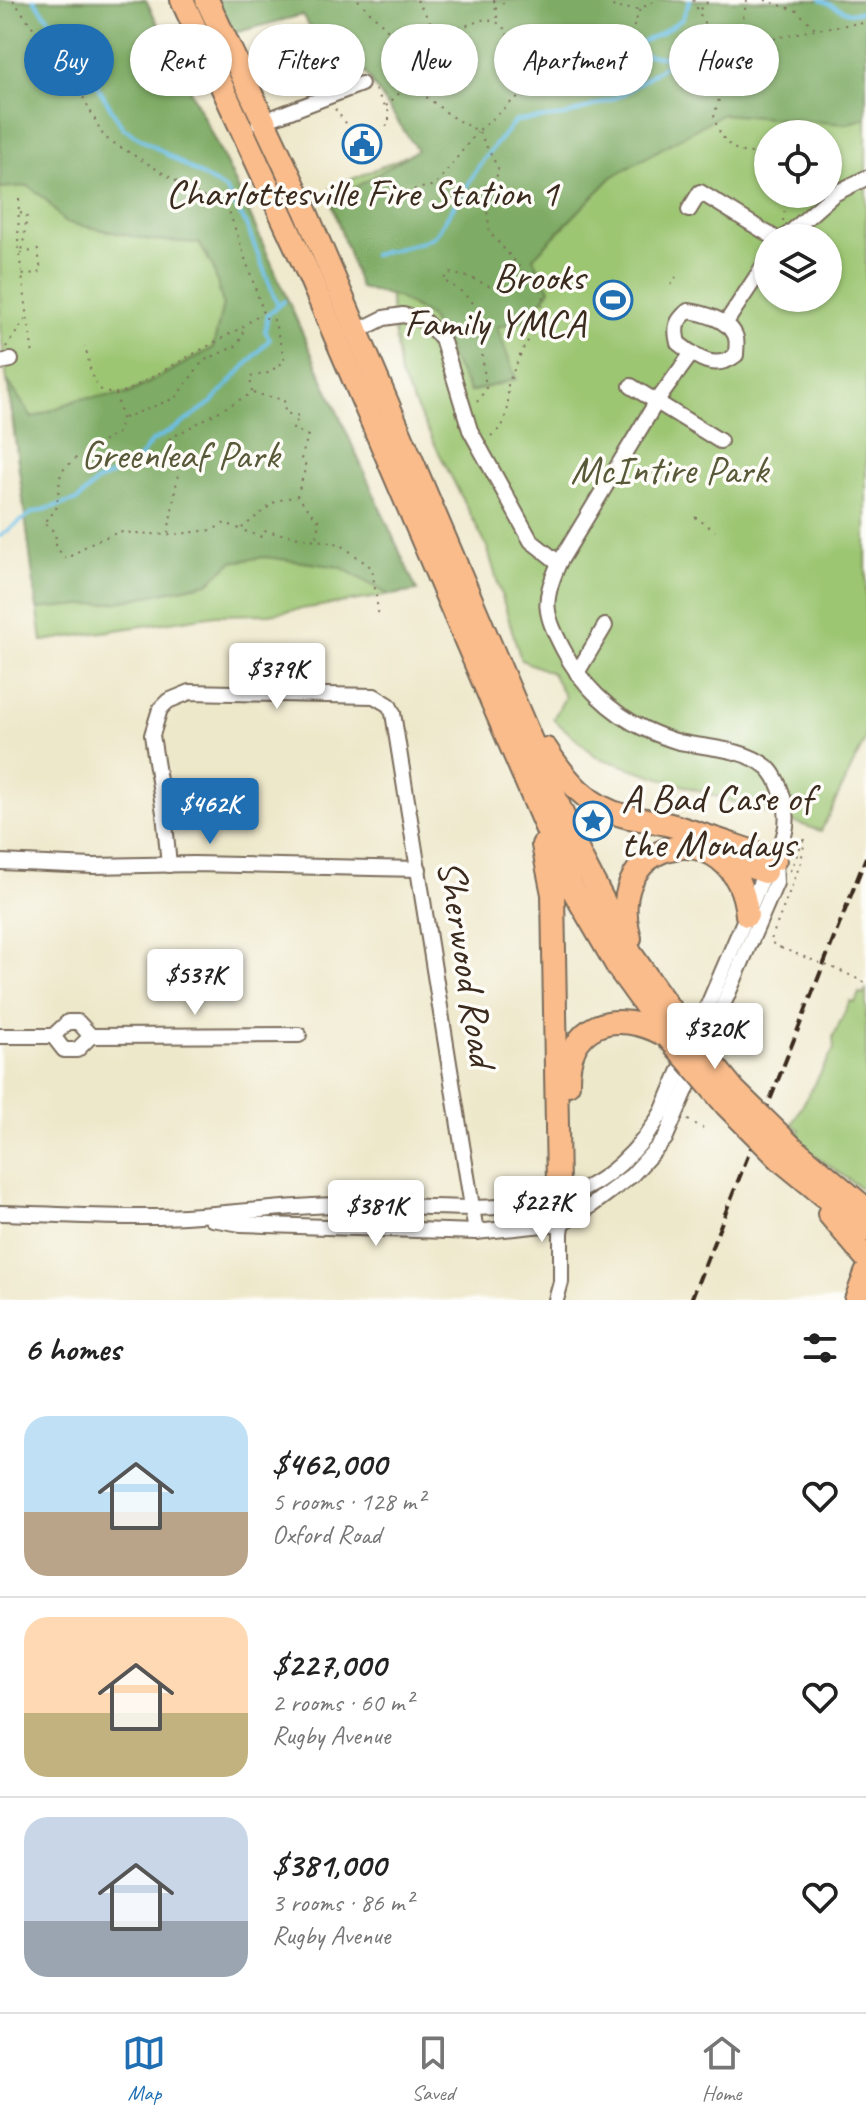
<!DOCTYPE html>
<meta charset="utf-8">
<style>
:root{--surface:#fff;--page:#f6f6f6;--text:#222;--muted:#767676;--line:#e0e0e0;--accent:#1f6fb2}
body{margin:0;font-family:Caveat,sans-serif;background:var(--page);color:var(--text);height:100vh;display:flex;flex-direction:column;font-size:30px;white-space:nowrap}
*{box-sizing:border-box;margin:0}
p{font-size:26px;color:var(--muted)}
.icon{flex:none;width:44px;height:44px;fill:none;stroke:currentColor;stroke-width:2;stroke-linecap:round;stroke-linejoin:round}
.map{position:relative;height:1300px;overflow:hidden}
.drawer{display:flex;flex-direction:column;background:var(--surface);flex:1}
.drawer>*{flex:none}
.hud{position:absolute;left:24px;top:24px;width:818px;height:72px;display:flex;gap:16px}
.fabs{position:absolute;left:754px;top:120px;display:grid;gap:16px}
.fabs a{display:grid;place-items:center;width:88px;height:88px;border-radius:50%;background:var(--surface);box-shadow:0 2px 6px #0004;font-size:40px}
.price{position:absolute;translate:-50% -68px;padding:0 18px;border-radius:8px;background:#fff;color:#222;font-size:26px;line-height:52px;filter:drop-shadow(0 2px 4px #0008)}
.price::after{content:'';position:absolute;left:50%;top:48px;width:24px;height:18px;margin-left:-12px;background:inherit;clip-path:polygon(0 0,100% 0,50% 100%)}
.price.active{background:var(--accent);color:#fff}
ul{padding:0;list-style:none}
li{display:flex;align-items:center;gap:24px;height:200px;padding:0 24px}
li+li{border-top:2px solid var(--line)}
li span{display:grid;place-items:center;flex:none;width:224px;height:160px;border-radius:24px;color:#555}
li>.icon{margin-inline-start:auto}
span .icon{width:96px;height:96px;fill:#fffc;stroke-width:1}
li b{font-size:34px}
h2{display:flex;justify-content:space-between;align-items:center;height:96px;padding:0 24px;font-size:34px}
.tag{padding:0 28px;border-radius:36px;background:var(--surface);box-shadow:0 2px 6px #0004;font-size:28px;line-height:72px}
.tag.active{background:var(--accent);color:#fff}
.dock{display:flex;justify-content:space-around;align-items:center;height:112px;border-top:2px solid var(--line);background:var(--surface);font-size:22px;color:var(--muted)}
.dock a{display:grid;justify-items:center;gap:4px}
.dock .active{color:var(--accent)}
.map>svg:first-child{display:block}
</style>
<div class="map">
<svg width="866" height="1300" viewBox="0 0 866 1300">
<rect width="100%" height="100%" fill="#fdfcf7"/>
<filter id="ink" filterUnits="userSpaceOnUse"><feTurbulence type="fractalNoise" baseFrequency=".0125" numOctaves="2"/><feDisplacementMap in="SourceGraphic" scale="16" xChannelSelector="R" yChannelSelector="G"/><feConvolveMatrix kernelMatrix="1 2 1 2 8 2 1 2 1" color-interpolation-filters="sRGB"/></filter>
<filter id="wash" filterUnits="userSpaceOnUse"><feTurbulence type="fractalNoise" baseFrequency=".006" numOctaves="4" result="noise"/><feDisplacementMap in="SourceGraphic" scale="32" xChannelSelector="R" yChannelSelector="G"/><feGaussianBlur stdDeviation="1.8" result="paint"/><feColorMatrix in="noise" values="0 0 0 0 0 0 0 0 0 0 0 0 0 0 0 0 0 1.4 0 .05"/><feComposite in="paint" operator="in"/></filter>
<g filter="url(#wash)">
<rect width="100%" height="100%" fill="#eee8cb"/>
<g fill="#9dc673" stroke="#6c7848" stroke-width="2" fill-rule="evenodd">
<polygon points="0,0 146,0 237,186 417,591 269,614 216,615 42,641 0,328"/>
<path d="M226,0H866V738L821,831L597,757L553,719L565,697L552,673L521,660L487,547L400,376L383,244L331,188L420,150L319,2ZM768,134H828V194H768ZM768,238H828V298H768Z"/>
<polygon points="866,990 866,1192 795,1141 800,1130 792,1124 834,1049 833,1037 850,1001 855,1003 859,993 863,995"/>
</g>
<g fill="#7eab65" stroke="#5c6a42" stroke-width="2">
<polygon points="0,0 146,0 237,186 417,591 389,595 340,567 265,557 232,562 208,583 119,602 37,609 8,381 32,418 79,399 128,394 213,348 223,304 213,267 199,243 151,240 64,222 47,201 29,186 0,188"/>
<polygon points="216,0 866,0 866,118 846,124 722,114 612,177 533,258 550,289 530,318 497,327 516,379 470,392 429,316 397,297 360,288 331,202 417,150 358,62 331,59 302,15 234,33"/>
</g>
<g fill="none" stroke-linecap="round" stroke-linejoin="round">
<g stroke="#6cc0e8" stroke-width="4">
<polyline points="34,0 77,53 123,128 226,190 246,224 278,306"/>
<polyline points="821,0 849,13 866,11"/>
<polyline points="373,255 419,243 435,236 483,160 515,121 565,116 620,96 669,63 664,57 637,54 636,45 661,33 682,19 690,0"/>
<polyline points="0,536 32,513 78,500 96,482 135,464 151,442 179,426 212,402 270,339 265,331 268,314 284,301"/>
</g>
</g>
</g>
<g filter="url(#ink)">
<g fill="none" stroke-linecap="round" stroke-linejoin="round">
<g stroke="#7a6c5b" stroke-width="18">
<g id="minor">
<polyline points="259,123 361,84"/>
<polyline points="689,210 700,192 775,238"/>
<polyline points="784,238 834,194 866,178"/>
<path d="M688,311C703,313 729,320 735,335C738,341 736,349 736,355C714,372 696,357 678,343C674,327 676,321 688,311Z"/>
<polyline points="725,324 768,259"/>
<polyline points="358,331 384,318 403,315 423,320 442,338 470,430 531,541 559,563"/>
<polyline points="0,362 11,360"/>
<polyline points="631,386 720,441"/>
<polyline points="577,673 605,626"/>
<polyline points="0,862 93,866 194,864 419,869"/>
<polyline points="169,865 164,813 152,735 160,709 168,701 190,692 374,696 389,705 393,713 476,1232"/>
<polyline points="0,1036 53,1036"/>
<polyline points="53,1036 64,1050 77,1050 91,1036"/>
<polyline points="53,1036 68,1022 78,1022 91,1036"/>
<polyline points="91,1036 299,1035"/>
<path d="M0,1213C52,1214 105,1218 158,1217C218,1216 279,1206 339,1205C414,1203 490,1217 563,1197C605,1185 641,1149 662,1112L765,872C779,853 791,829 785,805C782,792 777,776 767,767C744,748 707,748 679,742C668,739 656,734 645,729C610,713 580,683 563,649C544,612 542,602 559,563L657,401L692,353"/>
<polyline points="212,1219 241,1224 476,1232 562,1223 588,1208 632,1175 665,1139 776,883 775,859"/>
<polyline points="556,1300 561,1282 561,1233 566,1196"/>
</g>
</g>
<g stroke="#7a6c5b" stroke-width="26">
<g id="highway">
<polyline points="182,0 309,275 572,888 619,969 668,1037"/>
<polyline points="207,0 300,198 581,858 631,954 680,1024"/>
<path d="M546,749C566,780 588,807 625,816C641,820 658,821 674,826C708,836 741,848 775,859"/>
<polyline points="543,845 553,894 558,1185 566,1196"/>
<polyline points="721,856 765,872"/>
<path d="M630,938C600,834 737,810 747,915"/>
<path d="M568,1084C567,1022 615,1008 665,1035"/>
<polyline points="791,1146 866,1209"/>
<polyline points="782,1161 866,1230"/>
<polyline points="829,1214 866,1258"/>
<polyline points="856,1300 866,1273"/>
</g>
</g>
<g stroke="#7a6c5b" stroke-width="2" stroke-dasharray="2 6" stroke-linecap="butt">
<path d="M13,0L82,95L104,137L199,195L220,204L229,211L263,311L244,326L127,391C91,402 92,372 85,346"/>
<polyline points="358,0 388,30 402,61 425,96 455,119 478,131 515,99 538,94 592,72 628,43 640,9 656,0"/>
<polyline points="417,0 432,25 462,27 485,19 498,23 507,31 511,54 533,94"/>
<polyline points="494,0 498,22"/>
<polyline points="607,0 615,8 638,9"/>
<path d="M693,0L713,41L732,53C779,35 817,27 866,23"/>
<path d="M747,0L738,41L714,115C717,133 729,151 748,153C755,153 761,151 768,153"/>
<polyline points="765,0 797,11 815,28"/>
<polyline points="495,8 508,0"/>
<polyline points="700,9 710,0"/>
<polyline points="410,71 432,26"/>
<polyline points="375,90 389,112 389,124 386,126"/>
<polyline points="386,106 413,80"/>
<polyline points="335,109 349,127"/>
<polyline points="479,132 499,170 486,203 490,233 543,293 541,319 522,351 508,384 508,408 502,427 491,436"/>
<polyline points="406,191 431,186 438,182 477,132"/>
<polyline points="19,199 18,246 33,355"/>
<polyline points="20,213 27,215 22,252"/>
<polyline points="783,221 787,194"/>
<polyline points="21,253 38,250 41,272 22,275"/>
<polyline points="671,285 676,277"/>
<polyline points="6,347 28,316"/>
<polyline points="252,392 250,377 268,373 285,361 274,320 259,316"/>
<path d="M116,394L122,418L117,434L105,439L95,459L77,457L61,472L56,510L43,523C54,529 57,535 56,547L66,559L91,543L119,532L168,535L212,530L225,523L260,537L264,531L340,544L372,568L379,618"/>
<polyline points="477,402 486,389 477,307 462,292 443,280 449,273 472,278 489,286 519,287 524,279 522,270"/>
<polyline points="124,418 175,398 203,361 238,345 244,329"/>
<polyline points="695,517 715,531"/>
<polyline points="242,528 276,501 297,496 319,521 316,540"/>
<polyline points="168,533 178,474 169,439 252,393 284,400 285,413 299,416 293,429 308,436 301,459 306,466 297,496"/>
<polyline points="790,871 805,836"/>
<polyline points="781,948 770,942 801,862 805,839"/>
<polyline points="841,971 866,983"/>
<polyline points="688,1120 703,1128"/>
</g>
<use href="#minor" stroke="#fff" stroke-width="14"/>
<use href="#highway" stroke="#fabc8b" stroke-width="22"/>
<polyline stroke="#3b2a1e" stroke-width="4" stroke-dasharray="12 6" stroke-linecap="butt" points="691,1300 866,857"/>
<g stroke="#7a6c5b" stroke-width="26" stroke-linecap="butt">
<g id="highway-bridge">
<polyline points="680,1024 734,1090 791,1146"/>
<polyline points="668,1037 727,1106 782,1161"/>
</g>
</g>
<polyline stroke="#7a6c5b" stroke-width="2" stroke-dasharray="2 6" stroke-linecap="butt" points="781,948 841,971"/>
<use href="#highway-bridge" stroke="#fabc8b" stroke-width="22"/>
</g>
</g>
<defs>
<g id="civic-ring" transform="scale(2)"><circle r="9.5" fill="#fdfcf7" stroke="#1f6fb2" stroke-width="1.5"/><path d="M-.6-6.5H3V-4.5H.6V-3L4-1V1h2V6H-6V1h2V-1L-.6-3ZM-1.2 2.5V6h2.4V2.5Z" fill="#1f6fb2"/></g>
<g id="stadium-ring" transform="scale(2)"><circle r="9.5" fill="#fdfcf7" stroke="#1f6fb2" stroke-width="1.5"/><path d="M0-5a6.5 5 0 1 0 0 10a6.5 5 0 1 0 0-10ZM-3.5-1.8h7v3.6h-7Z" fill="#1f6fb2"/></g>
<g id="sight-ring" transform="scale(2)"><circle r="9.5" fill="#fdfcf7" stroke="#1f6fb2" stroke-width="1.5"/><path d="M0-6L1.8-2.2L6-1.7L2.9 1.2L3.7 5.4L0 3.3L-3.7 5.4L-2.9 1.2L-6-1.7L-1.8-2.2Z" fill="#1f6fb2"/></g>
</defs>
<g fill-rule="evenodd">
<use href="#civic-ring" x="362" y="144"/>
<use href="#stadium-ring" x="613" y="300"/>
<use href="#sight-ring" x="593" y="821"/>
</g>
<g text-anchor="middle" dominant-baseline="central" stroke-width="7" stroke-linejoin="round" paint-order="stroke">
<g font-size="40" fill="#3b2a1e" stroke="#fdfcf7">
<text x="362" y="193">Charlottesville Fire Station 1</text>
<text x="585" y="277" text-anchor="end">Brooks<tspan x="585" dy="46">Family YMCA</tspan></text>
<text x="621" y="798" text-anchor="start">A Bad Case of<tspan x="621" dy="46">the Mondays</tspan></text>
</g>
<g font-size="40" fill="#585938" stroke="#fdfcf7">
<text x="180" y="455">Greenleaf Park</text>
<text x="669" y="470">McIntire Park</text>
</g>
<g font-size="40" fill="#3b2a1e" stroke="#fdfcf7">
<text transform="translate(467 963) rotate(81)">Sherwood Road</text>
</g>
</g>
</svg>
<div class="fabs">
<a><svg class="icon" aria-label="locate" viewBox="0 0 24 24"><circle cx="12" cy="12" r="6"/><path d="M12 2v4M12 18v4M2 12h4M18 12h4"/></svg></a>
<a><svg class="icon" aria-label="layers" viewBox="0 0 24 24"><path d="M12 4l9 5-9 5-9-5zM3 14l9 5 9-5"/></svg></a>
</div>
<b class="price" style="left:277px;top:711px">$379K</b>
<b class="price active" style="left:210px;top:846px">$462K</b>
<b class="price" style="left:195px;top:1017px">$537K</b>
<b class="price" style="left:715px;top:1071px">$320K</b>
<b class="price" style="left:542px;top:1244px">$227K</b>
<b class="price" style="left:376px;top:1248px">$381K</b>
<div class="hud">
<a class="tag active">Buy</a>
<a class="tag">Rent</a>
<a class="tag">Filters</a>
<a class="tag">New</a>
<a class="tag">Apartment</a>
<a class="tag">House</a>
</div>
</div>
<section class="drawer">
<h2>6 homes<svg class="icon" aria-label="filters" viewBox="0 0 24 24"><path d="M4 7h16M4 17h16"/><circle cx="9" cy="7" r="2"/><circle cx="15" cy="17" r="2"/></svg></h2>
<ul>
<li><span style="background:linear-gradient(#bfe0f5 60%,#b9a48a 0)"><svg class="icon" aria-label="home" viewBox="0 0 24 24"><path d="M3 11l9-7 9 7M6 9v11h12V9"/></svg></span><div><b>$462,000</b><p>5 rooms · 128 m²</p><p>Oxford Road</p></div><svg class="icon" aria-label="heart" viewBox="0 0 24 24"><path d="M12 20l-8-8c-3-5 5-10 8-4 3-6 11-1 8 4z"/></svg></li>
<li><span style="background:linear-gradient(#ffd9b3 60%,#c2b280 0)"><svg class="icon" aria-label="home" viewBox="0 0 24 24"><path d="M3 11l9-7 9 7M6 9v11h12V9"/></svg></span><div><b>$227,000</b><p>2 rooms · 60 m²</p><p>Rugby Avenue</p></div><svg class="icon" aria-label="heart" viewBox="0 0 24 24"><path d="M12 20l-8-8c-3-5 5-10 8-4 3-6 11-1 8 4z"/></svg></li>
<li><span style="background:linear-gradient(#c9d6e8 65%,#9aa5b1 0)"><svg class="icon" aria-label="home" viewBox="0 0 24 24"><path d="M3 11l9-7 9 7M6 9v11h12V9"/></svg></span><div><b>$381,000</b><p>3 rooms · 86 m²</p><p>Rugby Avenue</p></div><svg class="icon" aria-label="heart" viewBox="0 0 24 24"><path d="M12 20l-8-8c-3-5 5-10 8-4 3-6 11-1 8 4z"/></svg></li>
</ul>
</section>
<nav class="dock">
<a class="active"><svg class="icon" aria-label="map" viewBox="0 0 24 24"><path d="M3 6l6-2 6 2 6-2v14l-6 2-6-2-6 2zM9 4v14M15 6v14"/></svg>Map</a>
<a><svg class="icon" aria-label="saved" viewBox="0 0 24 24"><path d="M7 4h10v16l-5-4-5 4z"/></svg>Saved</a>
<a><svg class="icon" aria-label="home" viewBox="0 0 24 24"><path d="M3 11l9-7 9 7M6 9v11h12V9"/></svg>Home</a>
</nav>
